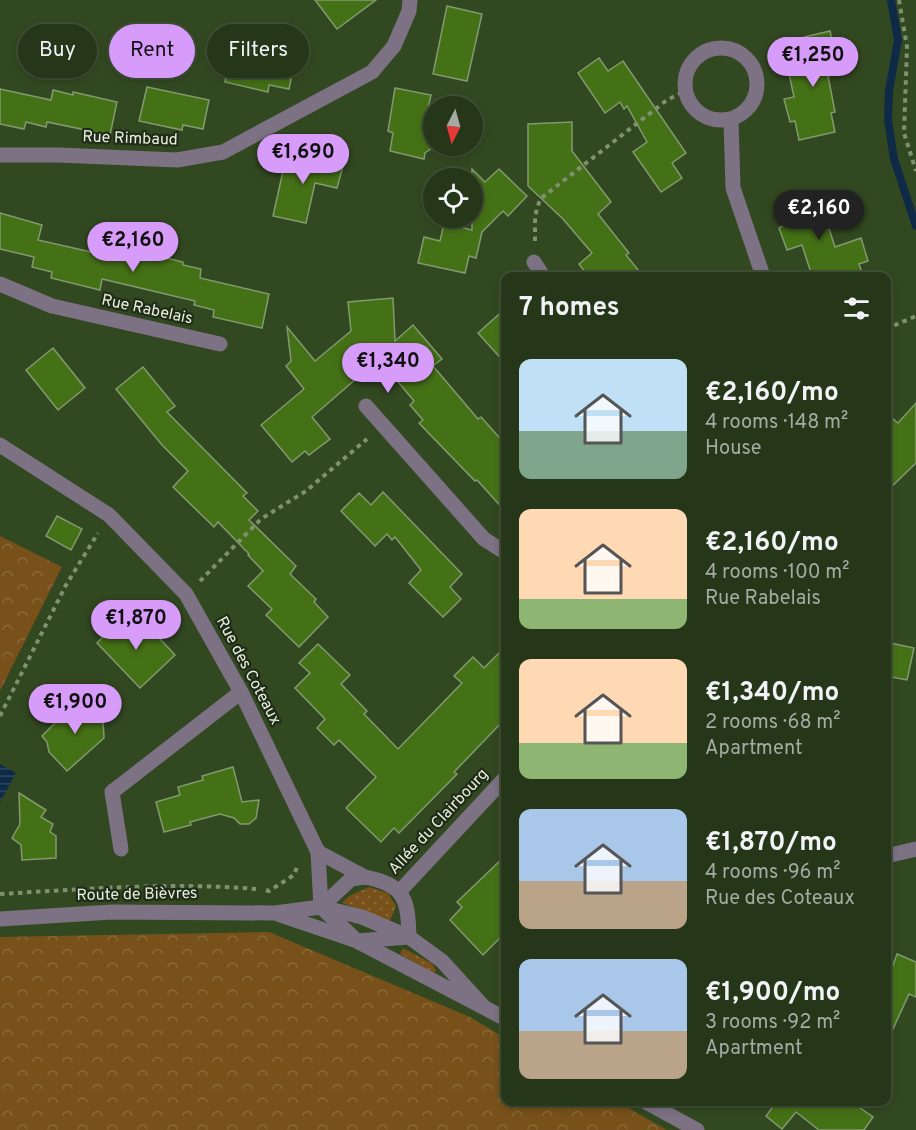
<!DOCTYPE html>
<meta charset="utf-8">
<style>
:root{--surface:#263619;--page:#324126;--text:#f1f3f6;--muted:#a4aba2;--line:#425038;--accent:#d79bf9}
body{margin:0;font-family:Overpass,sans-serif;background:var(--page);color:var(--text);height:100vh;display:flex;flex-direction:column;font-size:22px;white-space:nowrap}
*{box-sizing:border-box;margin:0}
p{font-size:20px;color:var(--muted)}
.icon{flex:none;width:33px;height:33px;fill:none;stroke:currentColor;stroke-width:2;stroke-linecap:round;stroke-linejoin:round}
.map{position:relative;flex:1;overflow:hidden}
.sheet{position:absolute;left:501px;top:272px;width:390px;height:834px;display:flex;flex-direction:column;background:var(--surface);border-radius:12px;box-shadow:0 3px 9px #0003,0 0 0 2px var(--line)}
.sheet>*{flex:none}
.guide{position:absolute;left:18px;top:24px;width:393px;height:54px;display:flex;gap:12px}
.needle{width:39px;rotate:186deg}
.buttons{position:absolute;left:423px;top:96px;display:grid;gap:12px}
.buttons a{display:grid;place-items:center;width:60px;height:60px;border-radius:50%;background:var(--surface);box-shadow:0 3px 9px #0003,0 0 0 2px var(--line);font-size:30px}
.price{position:absolute;translate:-50% -51px;padding:0 14px;border-radius:21px;background:var(--accent);color:#111;font-size:20px;line-height:39px;filter:drop-shadow(0 2px 3px #0008)}
.price::after{content:'';position:absolute;left:50%;top:36px;width:18px;height:14px;margin-left:-9px;background:inherit;clip-path:polygon(0 0,100% 0,50% 100%)}
.price.on{background:#222;color:#fff}
ul{padding:0;list-style:none}
li{display:flex;align-items:center;gap:18px;height:150px;padding:0 18px}
li span{display:grid;place-items:center;flex:none;width:168px;height:120px;border-radius:12px;color:#555}
li>.icon{margin-inline-start:auto}
span .icon{width:72px;height:72px;fill:#fffc;stroke-width:1}
li b{font-size:26px}
h2{display:flex;justify-content:space-between;align-items:center;height:72px;padding:0 18px;font-size:26px}
.chip{padding:0 21px;border-radius:27px;background:var(--surface);box-shadow:0 3px 9px #0003,0 0 0 2px var(--line);font-size:21px;line-height:54px}
.chip.on{background:var(--accent);color:#111}
.map>svg:first-child{display:block}
</style>
<div class="map">
<svg width="916" height="1130" viewBox="0 0 916 1130">
<defs>
<pattern id="grass-dots" width="8" height="8" patternUnits="userSpaceOnUse" patternTransform="scale(1.5)"><rect width="8" height="8" fill="#775119"/><path d="M2 2h.1M6 6h.1" fill="none" stroke="#8a6a3a" stroke-width="1.8" stroke-linecap="round"/></pattern>
<pattern id="forest-crowns" width="20" height="18" patternUnits="userSpaceOnUse" patternTransform="scale(1.5)"><rect width="20" height="18" fill="#775119"/><path d="M2 6a3 3 0 1 1 6 0M12 15a3 3 0 1 1 6 0" fill="none" stroke="#8a6a3a"/></pattern>
<pattern id="water-rules" width="6" height="5" patternUnits="userSpaceOnUse" patternTransform="scale(1.5)"><rect width="6" height="5" fill="#0e2a47"/><path d="M0 2.5h6" fill="none" stroke="#314961"/></pattern>
</defs>
<rect width="100%" height="100%" fill="#324821"/>
<g fill="url(#grass-dots)">
<polygon points="369,887 388,893 396,906 390,921 342,903 349,896"/>
<polygon points="403,948 431,963 436,970 434,974 400,954"/>
</g>
<g fill="url(#forest-crowns)">
<polygon points="0,536 62,567 0,691"/>
<polygon points="269,932 470,1017 505,1038 506,1101 616,1101 667,1130 0,1130 0,937"/>
</g>
<polygon fill="url(#water-rules)" points="0,764 16,773 0,802"/>
<g fill="none" stroke-linecap="round" stroke-linejoin="round">
<polyline stroke="#0e2a47" stroke-width="8" points="891,0 898,40 889,91 888,120 894,159 916,226"/>
</g>
<g fill="#457116" stroke="#819a6f" stroke-width="1.5">
<polygon points="315,0 376,0 337,29"/>
<polygon points="447,6 482,14 467,81 433,74"/>
<polygon points="830,31 839,74 828,76 835,112 831,113 835,132 799,140 795,121 790,122 784,99 794,97 787,64 809,58 804,37"/>
<polygon points="232,48 275,58 274,61 294,65 289,89 269,85 268,92 225,82"/>
<polygon points="599,58 608,71 623,61 686,153 672,163 682,178 661,192 633,152 647,142 627,106 624,109 620,102 605,113 578,73"/>
<polygon points="147,87 209,100 203,129 183,125 182,130 139,121"/>
<polygon points="395,88 431,95 426,117 434,128 434,143 432,148 425,153 424,159 390,151 393,133 388,131"/>
<polygon points="0,89 51,100 53,90 73,95 73,92 117,102 110,135 47,122 46,127 26,122 24,129 0,124"/>
<polygon points="572,122 572,151 611,202 598,214 629,253 626,255 643,276 588,276 579,264 592,253 563,219 528,186 528,124"/>
<polygon points="287,153 343,166 337,188 315,183 306,223 273,216"/>
<polygon points="472,169 485,182 499,169 527,196 508,216 503,211 482,232 476,258 469,256 465,273 418,263 424,237 440,241 444,223 472,230"/>
<polygon points="813,196 820,213 824,213 835,247 861,238 868,261 859,264 863,276 812,276 802,245 787,250 779,228 784,225 778,207"/>
<polygon points="0,213 42,225 38,240 131,261 134,250 183,262 183,265 201,269 200,278 269,294 262,328 213,317 214,310 194,305 195,301 102,279 100,290 51,278 52,272 32,267 34,257 0,249"/>
<polygon points="393,298 395,341 413,325 442,359 433,366 478,419 481,417 506,445 506,512 477,480 475,481 419,423 423,420 410,405 414,401 379,359 312,417 330,439 309,455 305,451 292,462 261,425 304,389 286,366 291,361 287,327 315,361 351,331 348,302"/>
<polygon points="506,308 506,364 478,333"/>
<polygon points="53,348 85,388 58,410 26,370"/>
<polygon points="143,367 175,406 167,412 247,493 243,496 258,511 249,520 296,566 290,574 316,599 314,602 328,617 299,647 266,615 272,609 248,586 263,571 248,555 249,554 218,522 214,527 173,487 188,471 162,445 116,389"/>
<polygon points="916,403 916,463 886,492 886,413 898,423"/>
<polygon points="383,492 462,574 450,587 461,599 443,617 409,583 421,570 395,537 392,540 387,534 375,546 341,511 359,493 371,505"/>
<polygon points="57,516 82,529 71,550 46,536"/>
<polygon points="122,617 139,635 149,627 175,655 140,688 97,643"/>
<polygon points="886,642 914,648 907,680 886,676"/>
<polygon points="318,644 350,675 341,684 367,711 364,714 398,749 462,683 454,676 473,657 484,668 506,646 506,718 454,772 457,774 399,833 394,828 381,842 346,808 376,777 339,740 334,745 317,728 325,719 295,688 310,673 299,663"/>
<polygon points="88,703 103,720 104,738 67,771 49,752 47,742 42,736 74,704"/>
<polygon points="233,767 242,802 259,800 256,818 249,824 240,824 234,818 220,814 190,822 191,825 164,832 156,802 180,795 178,787 203,780 202,776"/>
<polygon points="19,793 46,810 41,817 53,824 50,832 56,836 56,858 22,860 21,845 12,838 20,824"/>
<polygon points="506,855 506,932 483,955 450,920 462,907 457,902"/>
<polygon points="897,954 916,962 916,997 909,994 886,1044 886,965 892,968"/>
<polygon points="777,1101 850,1101 873,1117 864,1130 819,1130 796,1112 782,1129 766,1116"/>
</g>
<g fill="none" stroke-linecap="round" stroke-linejoin="round">
<g stroke="#7f9171" stroke-width="4" stroke-dasharray="4.5 4.5" stroke-linecap="butt">
<polyline points="899,0 907,47 904,133 916,171"/>
<polyline points="535,241 535,216 540,199 667,100 685,91"/>
<polyline points="886,329 916,316"/>
<polyline points="200,581 261,519 306,491 367,439"/>
<polyline points="0,716 66,585 98,533"/>
<polyline points="266,890 269,891 294,875 297,867"/>
<path d="M0,894C85,889 170,882 256,889"/>
</g>
<g stroke="#7d7284" stroke-width="15">
<circle cx="721" cy="84" r="36"/>
<polyline points="731,120 733,188 763,276"/>
<polyline points="0,155 59,155 177,160 223,152 372,72 394,46 409,11 410,0"/>
<polyline points="534,262 543,276"/>
<polyline points="0,284 52,306 220,344"/>
<polyline points="366,406 484,539 506,553"/>
<polyline points="0,445 109,515 186,594 241,692 318,852 321,907"/>
<polyline points="121,849 112,792 241,692"/>
<polyline points="318,852 365,877"/>
<polyline points="886,856 916,849"/>
<path d="M365,877C405,885 408,899 409,937L357,941L321,907L351,879Z"/>
<polyline points="399,892 506,777"/>
<polyline points="280,915 357,941 506,1019"/>
<polyline points="0,919 112,912 275,913 321,907 362,917 409,937 442,961 483,1006"/>
<polyline points="644,1101 697,1130"/>
</g>
</g>
<g text-anchor="middle" dominant-baseline="central" stroke-width="4.5" stroke-linejoin="round" paint-order="stroke">
<g font-size="16" fill="#e5f2db" stroke="#212b19">
<text transform="translate(130 139) rotate(2)">Rue Rimbaud</text>
<text transform="translate(147 310) rotate(12)">Rue Rabelais</text>
<text transform="translate(248 671) rotate(62)">Rue des Coteaux</text>
<text transform="translate(439 822) rotate(-47)">Allée du Clairbourg</text>
<text transform="translate(137 895) rotate(-1)">Route de Bièvres</text>
</g>
</g>
</svg>
<div class="buttons">
<a><svg class="needle" viewBox="-14 -14 28 28"><path d="M0-13l5 13h-10z" fill="#e53935"/><path d="M0 13l5-13h-10z" fill="#a4aba2"/></svg></a>
<a><svg class="icon" aria-label="locate" viewBox="0 0 24 24"><circle cx="12" cy="12" r="6"/><path d="M12 2v4M12 18v4M2 12h4M18 12h4"/></svg></a>
</div>
<b class="price" style="left:813px;top:88px">€1,250</b>
<b class="price" style="left:303px;top:185px">€1,690</b>
<b class="price on" style="left:819px;top:241px">€2,160</b>
<b class="price" style="left:133px;top:273px">€2,160</b>
<b class="price" style="left:388px;top:394px">€1,340</b>
<b class="price" style="left:136px;top:651px">€1,870</b>
<b class="price" style="left:75px;top:735px">€1,900</b>
<div class="guide">
<a class="chip">Buy</a>
<a class="chip on">Rent</a>
<a class="chip">Filters</a>
</div>
<section class="sheet">
<h2>7 homes<svg class="icon" aria-label="filters" viewBox="0 0 24 24"><path d="M4 7h16M4 17h16"/><circle cx="9" cy="7" r="2"/><circle cx="15" cy="17" r="2"/></svg></h2>
<ul>
<li><span style="background:linear-gradient(#bfe0f5 60%,#7fa58c 0)"><svg class="icon" aria-label="home" viewBox="0 0 24 24"><path d="M3 11l9-7 9 7M6 9v11h12V9"/></svg></span><div><b>€2,160/mo</b><p>4 rooms · 148 m²</p><p>House</p></div></li>
<li><span style="background:linear-gradient(#ffd9b3 75%,#8fb573 0)"><svg class="icon" aria-label="home" viewBox="0 0 24 24"><path d="M3 11l9-7 9 7M6 9v11h12V9"/></svg></span><div><b>€2,160/mo</b><p>4 rooms · 100 m²</p><p>Rue Rabelais</p></div></li>
<li><span style="background:linear-gradient(#ffd9b3 70%,#8fb573 0)"><svg class="icon" aria-label="home" viewBox="0 0 24 24"><path d="M3 11l9-7 9 7M6 9v11h12V9"/></svg></span><div><b>€1,340/mo</b><p>2 rooms · 68 m²</p><p>Apartment</p></div></li>
<li><span style="background:linear-gradient(#a9c7e8 60%,#b9a48a 0)"><svg class="icon" aria-label="home" viewBox="0 0 24 24"><path d="M3 11l9-7 9 7M6 9v11h12V9"/></svg></span><div><b>€1,870/mo</b><p>4 rooms · 96 m²</p><p>Rue des Coteaux</p></div></li>
<li><span style="background:linear-gradient(#a9c7e8 60%,#b9a48a 0)"><svg class="icon" aria-label="home" viewBox="0 0 24 24"><path d="M3 11l9-7 9 7M6 9v11h12V9"/></svg></span><div><b>€1,900/mo</b><p>3 rooms · 92 m²</p><p>Apartment</p></div></li>
</ul>
</section>
</div>
